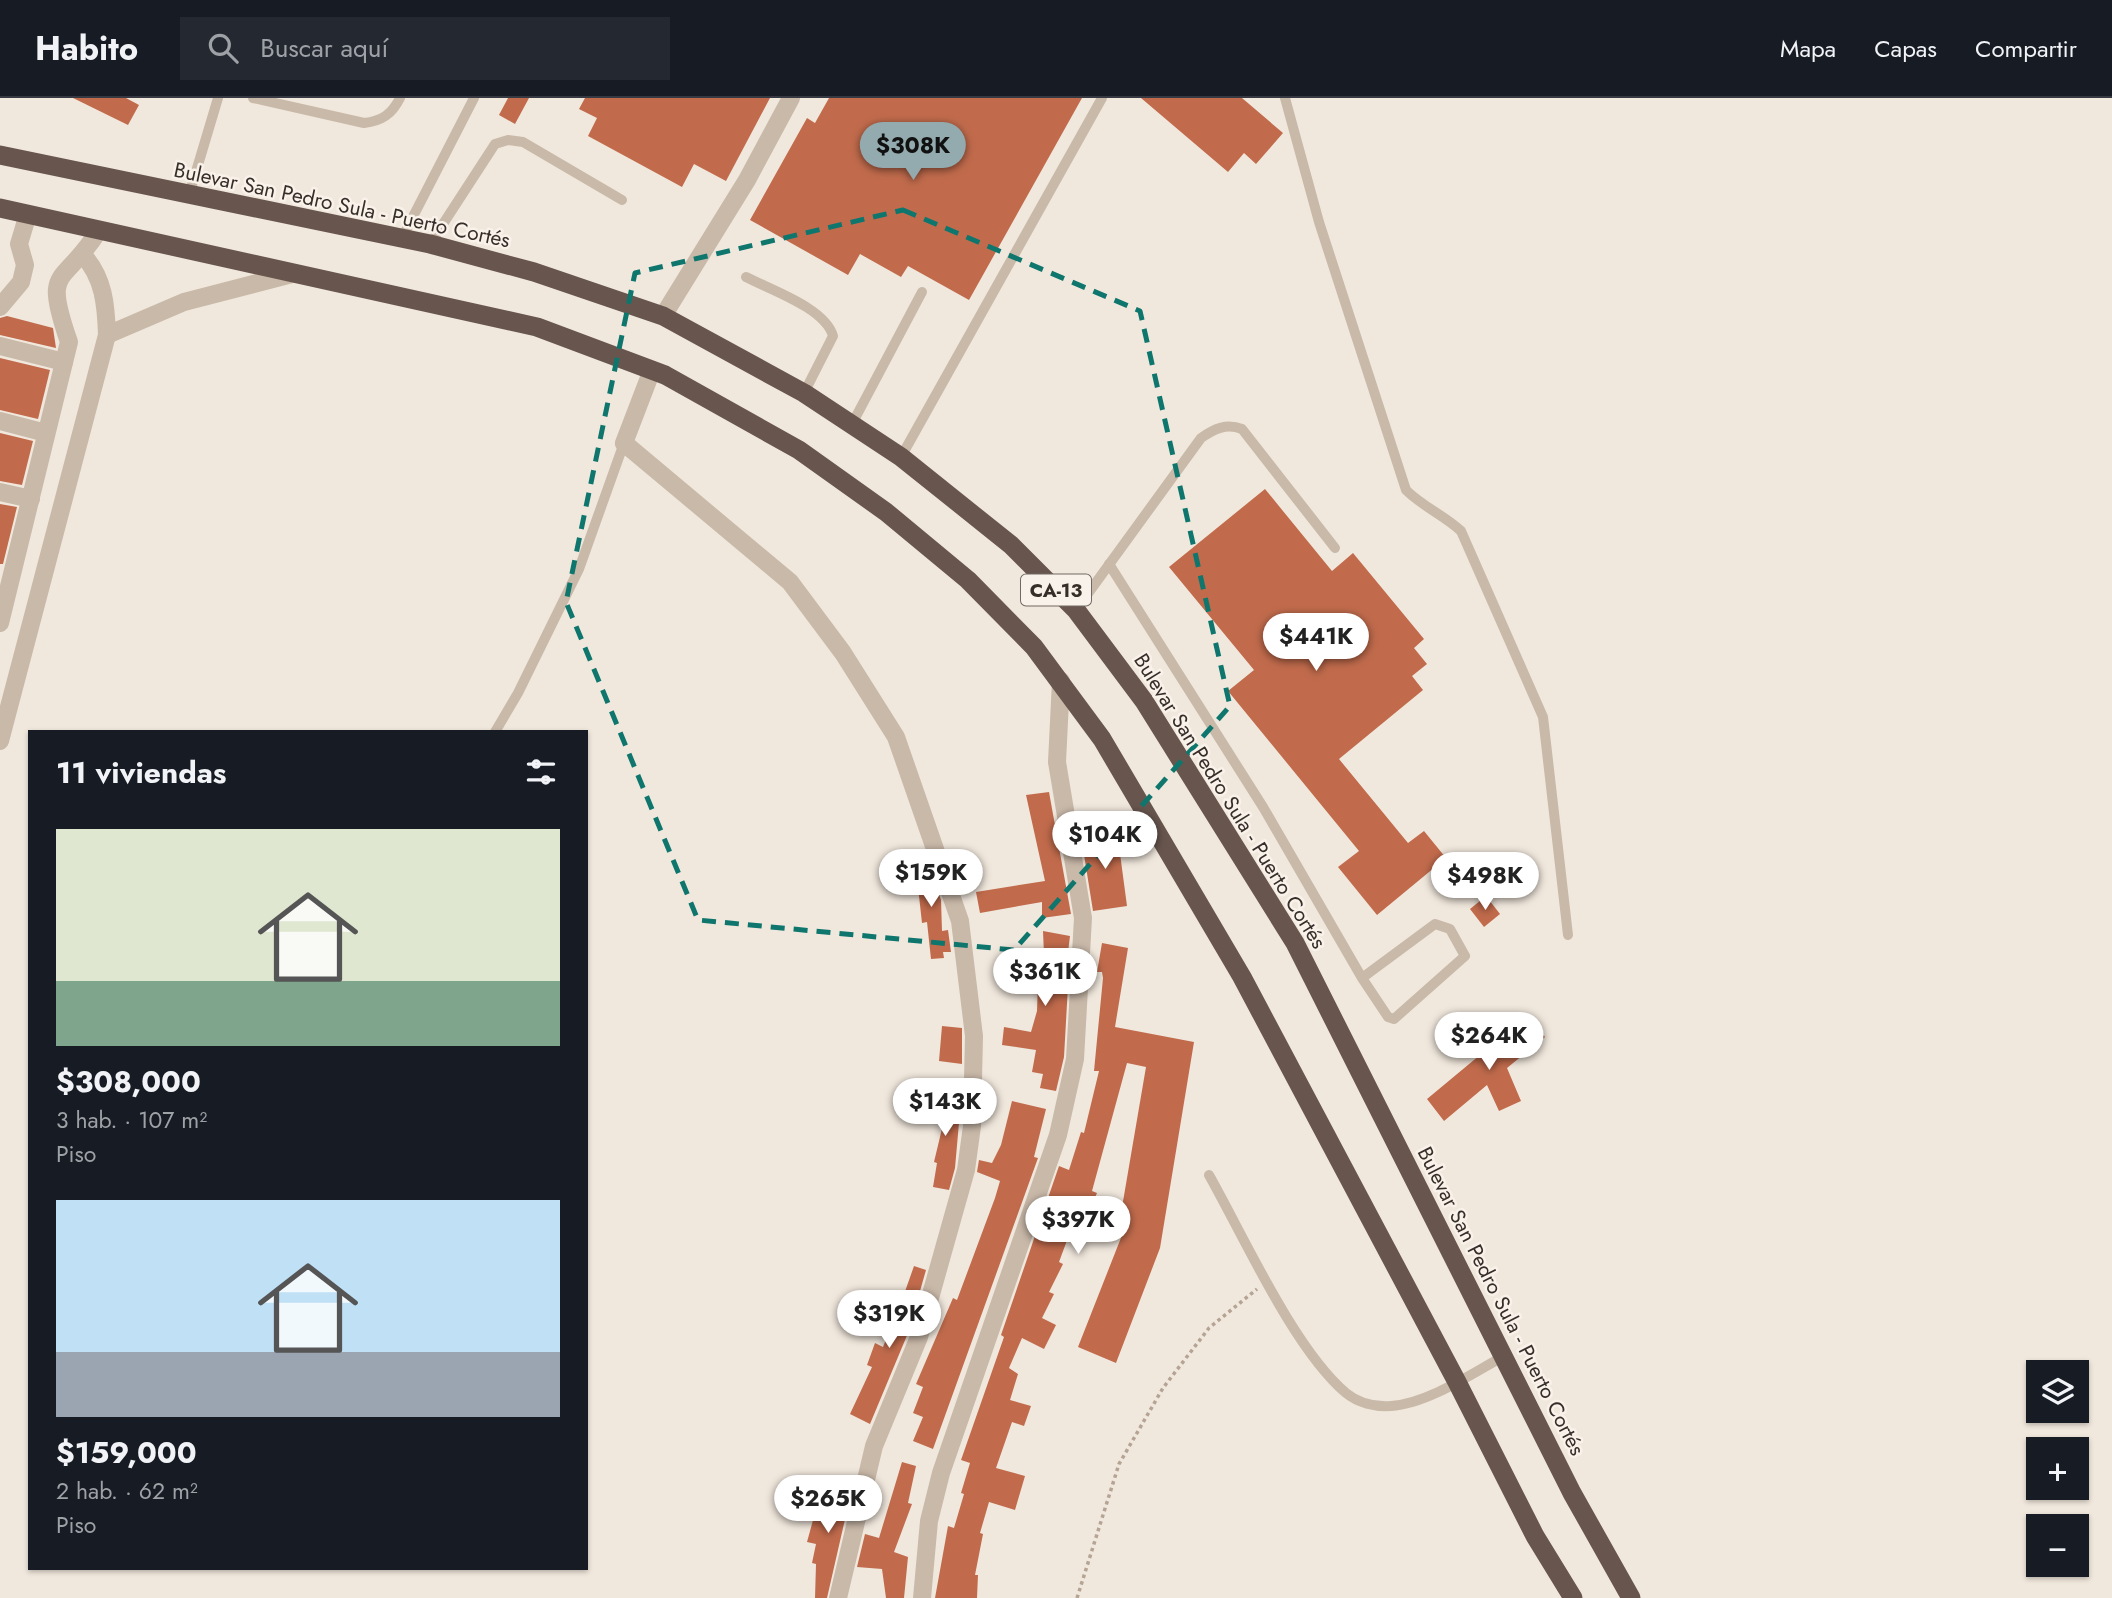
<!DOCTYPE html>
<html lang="es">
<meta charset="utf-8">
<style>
:root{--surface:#171b24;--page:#242831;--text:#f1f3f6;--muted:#9ea1a6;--line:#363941;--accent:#93abae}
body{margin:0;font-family:Jost,sans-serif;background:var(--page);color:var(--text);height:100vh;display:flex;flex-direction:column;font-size:26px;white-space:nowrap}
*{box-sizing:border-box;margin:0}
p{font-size:23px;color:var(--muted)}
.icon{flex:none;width:38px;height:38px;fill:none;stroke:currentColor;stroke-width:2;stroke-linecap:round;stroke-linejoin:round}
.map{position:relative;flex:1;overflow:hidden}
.sheet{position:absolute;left:28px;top:632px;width:560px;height:840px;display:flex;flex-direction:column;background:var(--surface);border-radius:0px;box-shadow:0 2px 5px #0004}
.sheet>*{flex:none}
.controls{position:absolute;left:2026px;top:1262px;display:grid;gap:14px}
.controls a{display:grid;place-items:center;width:63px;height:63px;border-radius:0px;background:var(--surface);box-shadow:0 2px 5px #0004;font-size:35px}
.price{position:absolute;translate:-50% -60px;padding:0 16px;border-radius:24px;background:#fff;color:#222;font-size:23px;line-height:46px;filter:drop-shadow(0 2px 4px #0008)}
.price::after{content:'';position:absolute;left:50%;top:42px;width:21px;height:16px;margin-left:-10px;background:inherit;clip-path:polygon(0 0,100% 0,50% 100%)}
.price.selected{background:var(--accent);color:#111}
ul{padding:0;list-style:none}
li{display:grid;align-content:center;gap:14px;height:371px;padding:0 28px}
li span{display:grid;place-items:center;height:217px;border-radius:0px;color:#555}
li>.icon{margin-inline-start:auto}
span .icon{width:126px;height:126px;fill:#fffc;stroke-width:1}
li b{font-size:30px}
h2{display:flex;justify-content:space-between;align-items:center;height:84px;padding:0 28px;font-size:30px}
header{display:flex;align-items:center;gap:42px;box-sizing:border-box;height:98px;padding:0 35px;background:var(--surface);border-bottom:2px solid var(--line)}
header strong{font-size:33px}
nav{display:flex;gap:38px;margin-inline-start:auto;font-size:24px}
.search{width:490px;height:63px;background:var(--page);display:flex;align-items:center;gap:18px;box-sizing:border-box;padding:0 24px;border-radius:0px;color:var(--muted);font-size:26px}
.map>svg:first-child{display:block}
</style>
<header>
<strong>Habito</strong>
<div class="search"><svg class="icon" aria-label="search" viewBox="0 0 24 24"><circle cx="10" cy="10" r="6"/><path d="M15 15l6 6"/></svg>Buscar aquí</div>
<nav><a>Mapa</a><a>Capas</a><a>Compartir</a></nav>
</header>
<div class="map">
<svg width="2112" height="1500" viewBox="0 0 2112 1500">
<rect width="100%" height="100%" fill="#f1e8dd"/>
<g fill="#c16b4c">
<polygon points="73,0 126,0 139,7 128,27"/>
<polygon points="508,0 529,0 515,26 499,17"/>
<polygon points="585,0 770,0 726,83 694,66 682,89 588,38 597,20 579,11"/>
<polygon points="829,0 1082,0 969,202 908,168 901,179 860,156 848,177 750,122 807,20 815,25"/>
<polygon points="1141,0 1242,0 1283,35 1256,66 1244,55 1228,74"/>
<polygon points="7,218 53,230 56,250 0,237 0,220"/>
<polygon points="0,260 50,272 38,321 0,312"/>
<polygon points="0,335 33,343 22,387 0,383"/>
<polygon points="1265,391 1332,473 1353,455 1424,541 1414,550 1427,566 1412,578 1423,592 1339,661 1408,745 1424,733 1446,760 1377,817 1338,769 1359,753 1228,593 1254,572 1169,469"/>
<polygon points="0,406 17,409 3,466 0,466"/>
<polygon points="1049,694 1071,816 1042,820 1042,804 980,815 976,794 1045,783 1026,697"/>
<polygon points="1117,733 1127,808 1093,813 1082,744 1088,743 1087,737"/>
<polygon points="924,754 941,802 942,833 948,832 951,854 943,854 944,860 931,861 927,824 922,825 915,762 919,761 918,755"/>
<polygon points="1486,798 1500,816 1484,829 1470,811"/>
<polygon points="1043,833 1070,838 1064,887 1068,888 1064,959 1056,993 1040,990 1043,976 1032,974 1036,952 1002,947 1004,929 1031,934 1037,913 1038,883 1013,878 1017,852 1044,857"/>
<polygon points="1102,845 1128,850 1115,929 1194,944 1160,1150 1116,1265 1078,1249 1128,1122 1120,1121 1146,969 1127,965 1092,1093 1097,1095 1078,1140 1069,1137 1059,1164 1063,1166 1049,1194 1054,1196 1042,1220 1056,1227 1044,1251 1022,1240 1009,1270 1018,1276 1010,1302 1031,1308 1024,1328 1012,1324 996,1370 1025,1378 1015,1412 989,1404 980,1435 983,1436 975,1477 978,1477 977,1500 935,1500 948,1428 954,1430 964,1396 961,1395 970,1365 961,1362 1004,1239 1001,1237 1059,1068 1069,1072 1081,1034 1084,1035 1099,973 1094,973 1103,880 1102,874 1097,874"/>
<polygon points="1527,918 1545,939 1507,970 1521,1003 1499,1013 1487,987 1444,1023 1427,1001"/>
<polygon points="942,928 962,930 962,966 939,963"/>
<polygon points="925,999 961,1002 955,1070 949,1092 933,1089 937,1065 934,1064 945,1018 924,1016"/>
<polygon points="1012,1003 1046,1011 1034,1059 1038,1060 933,1351 913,1343 923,1319 913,1315 923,1289 916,1286 953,1200 957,1202 995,1100 1000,1083 977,1074 979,1062 992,1065 1001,1047"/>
<polygon points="914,1168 926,1172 908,1235 870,1326 850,1316 872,1269 867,1267 875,1245 883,1249 895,1219 890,1217 897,1200 902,1202"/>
<polygon points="902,1364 916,1368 908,1405 912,1406 894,1454 908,1459 904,1500 886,1500 882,1471 857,1469 865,1436 879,1440"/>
<polygon points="823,1386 851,1395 827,1500 815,1500 816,1466 812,1465 816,1446 807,1444"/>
</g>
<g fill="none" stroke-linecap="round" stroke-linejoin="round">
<polyline stroke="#b5a394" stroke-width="3.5" stroke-dasharray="3.5 3.5" stroke-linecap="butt" points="1077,1500 1119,1366 1163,1290 1209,1230 1257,1191"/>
<g stroke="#c9b9a9" stroke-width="10">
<path d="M253,0L364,25C382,23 392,16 400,0"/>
<path d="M1285,0L1319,124L1406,392C1423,409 1444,417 1461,433L1543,619L1568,837"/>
<polyline points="189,97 218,0"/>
<polyline points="402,140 474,0"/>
<polyline points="430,146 495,46 508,42 523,44 622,102"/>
<path d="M746,179C771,192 825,210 833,238L804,295"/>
<polyline points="852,326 922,194"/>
<polyline points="901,359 1102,0"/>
<polyline points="1109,466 1263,709 1362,880 1388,919 1394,921 1465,858 1450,831 1435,826 1362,880"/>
<path d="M1076,512L1201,340C1214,331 1226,325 1242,331L1335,450"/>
<polyline points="495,634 518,595 579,471 624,345"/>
<path d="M1209,1077C1244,1139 1294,1251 1346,1295C1358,1305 1375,1309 1391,1308C1427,1306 1473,1275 1504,1258"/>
</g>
<g stroke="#c9b9a9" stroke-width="18">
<polyline points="0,209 21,184 25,167 19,146 28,116"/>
<polyline points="663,218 747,82 791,0"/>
<polyline points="107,237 184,204 292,176"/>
<polyline points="0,248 64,264"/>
<polyline points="652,272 624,345 790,484 843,555 896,639 960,823 974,938 972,1028 966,1072 919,1239 874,1348 838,1500"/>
<polyline points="0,323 46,335"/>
<polyline points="0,394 31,401"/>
<path d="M0,525L69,244C42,166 63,190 99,132"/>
<path d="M0,643L107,237C106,207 104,180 83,157"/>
<polyline points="922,1500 929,1423 941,1375 1058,1037 1075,961 1083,820 1057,664 1061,583"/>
</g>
<g stroke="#68564e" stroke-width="19">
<polyline points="0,57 430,146 534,174 663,218 804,295 901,359 1011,447 1076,512 1144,603 1295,845 1572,1395 1631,1500"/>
<polyline points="0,110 537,229 665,277 799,352 886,414 968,482 1034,549 1102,641 1242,879 1457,1284 1535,1438 1573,1500"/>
</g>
</g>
<path fill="none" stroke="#0f766e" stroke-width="5" stroke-dasharray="14 9" stroke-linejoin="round" d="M903,112L1140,213L1230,608L1014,852L698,822L566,504L635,175Z"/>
<g text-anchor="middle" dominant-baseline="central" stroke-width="5" stroke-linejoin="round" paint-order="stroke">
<rect fill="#f9f2ea" stroke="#716963" stroke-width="2" x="1021" y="476.5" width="70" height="31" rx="5"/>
<g font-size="19" font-weight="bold" fill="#372e29">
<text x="1056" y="492">CA-13</text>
</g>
<g font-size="21" fill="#372e29" stroke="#f9f2ea">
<text transform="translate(342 107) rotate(12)">Bulevar San Pedro Sula - Puerto Cortés</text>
<text transform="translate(1230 703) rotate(58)">Bulevar San Pedro Sula - Puerto Cortés</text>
<text transform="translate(1501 1203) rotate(63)">Bulevar San Pedro Sula - Puerto Cortés</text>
</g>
</g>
</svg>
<div class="controls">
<a><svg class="icon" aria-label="layers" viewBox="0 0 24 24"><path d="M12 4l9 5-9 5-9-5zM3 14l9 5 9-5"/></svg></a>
<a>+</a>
<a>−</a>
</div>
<b class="price selected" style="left:913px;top:84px">$308K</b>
<b class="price" style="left:1316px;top:575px">$441K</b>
<b class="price" style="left:1105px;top:773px">$104K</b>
<b class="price" style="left:931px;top:811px">$159K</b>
<b class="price" style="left:1485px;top:814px">$498K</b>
<b class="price" style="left:1045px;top:910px">$361K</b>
<b class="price" style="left:1489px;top:974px">$264K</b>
<b class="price" style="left:945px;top:1040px">$143K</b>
<b class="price" style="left:1078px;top:1158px">$397K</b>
<b class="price" style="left:889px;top:1252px">$319K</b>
<b class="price" style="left:828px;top:1437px">$265K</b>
<section class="sheet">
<h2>11 viviendas<svg class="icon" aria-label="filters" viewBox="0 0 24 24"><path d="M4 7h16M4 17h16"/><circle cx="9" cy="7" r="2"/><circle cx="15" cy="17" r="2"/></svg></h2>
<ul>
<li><span style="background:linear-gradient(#dfe7d0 70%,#7fa58c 0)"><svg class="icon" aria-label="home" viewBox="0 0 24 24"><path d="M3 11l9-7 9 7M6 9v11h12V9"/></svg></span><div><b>$308,000</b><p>3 hab. · 107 m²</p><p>Piso</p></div></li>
<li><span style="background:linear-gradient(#bfe0f5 70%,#9aa5b1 0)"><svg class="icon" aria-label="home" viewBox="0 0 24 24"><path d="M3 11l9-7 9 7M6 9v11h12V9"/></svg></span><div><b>$159,000</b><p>2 hab. · 62 m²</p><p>Piso</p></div></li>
</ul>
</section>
</div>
